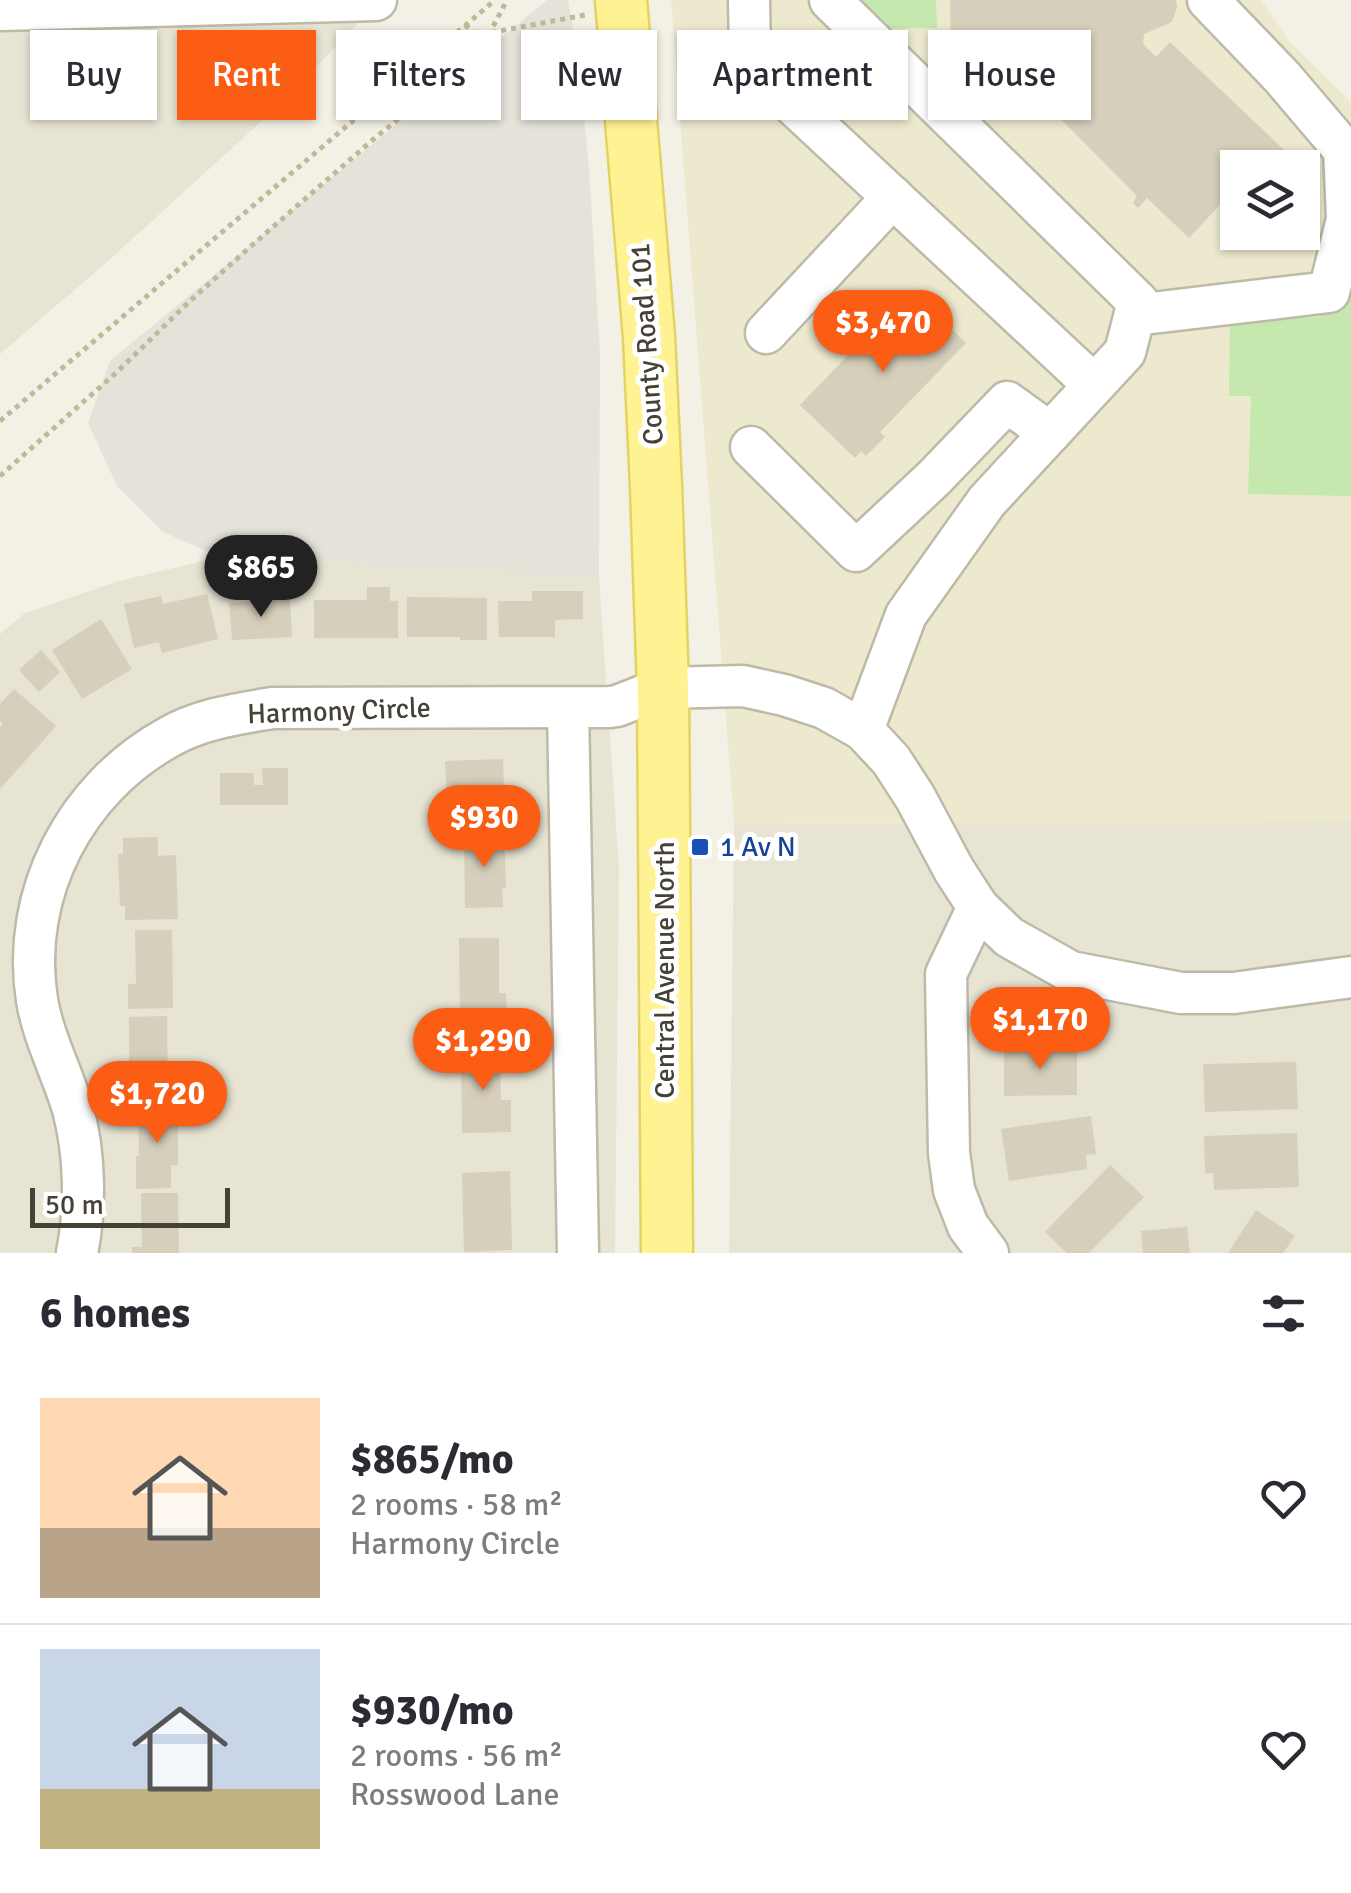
<!DOCTYPE html>
<meta charset="utf-8">
<style>
:root{--surface:#fff;--page:#f2f2f3;--text:#2b2b33;--muted:#7c7c81;--line:#e1e1e2;--accent:#fb5d14}
body{margin:0;font-family:Signika,sans-serif;background:var(--page);color:var(--text);height:100vh;display:flex;flex-direction:column;font-size:38px;white-space:nowrap}
*{box-sizing:border-box;margin:0}
p{font-size:32px;color:var(--muted)}
.icon{flex:none;width:55px;height:55px;fill:none;stroke:currentColor;stroke-width:2;stroke-linecap:round;stroke-linejoin:round}
.map{position:relative;height:1253px;overflow:hidden}
.side{display:flex;flex-direction:column;background:var(--surface);flex:1}
.side>*{flex:none}
.hud{position:absolute;left:30px;top:30px;width:1292px;height:90px;display:flex;gap:20px}
.buttons{position:absolute;left:1220px;top:150px;display:grid;gap:20px}
.buttons a{display:grid;place-items:center;width:100px;height:100px;border-radius:0px;background:var(--surface);box-shadow:0 2px 8px #0004;font-size:50px}
.scale{position:absolute;left:30px;bottom:25px;width:200px;box-sizing:border-box;padding-left:10px;border:5px solid #454235;border-top:0;font-size:28px;line-height:35px;white-space:nowrap;color:#454235;-webkit-text-stroke:8px #fff;paint-order:stroke}
.price{position:absolute;translate:-50% -85px;padding:0 22px;border-radius:35px;background:var(--accent);color:#fff;font-size:32px;line-height:65px;filter:drop-shadow(0 2px 5px #0008)}
.price::after{content:'';position:absolute;left:50%;top:60px;width:30px;height:22px;margin-left:-15px;background:inherit;clip-path:polygon(0 0,100% 0,50% 100%)}
.price.selected{background:#222;color:#fff}
ul{padding:0;list-style:none}
li{display:flex;align-items:center;gap:30px;height:250px;padding:0 40px}
li+li{border-top:2px solid var(--line)}
li span{display:grid;place-items:center;flex:none;width:280px;height:200px;border-radius:0px;color:#555}
li>.icon{margin-inline-start:auto}
span .icon{width:120px;height:120px;fill:#fffc;stroke-width:1}
li b{font-size:42px}
h2{display:flex;justify-content:space-between;align-items:center;height:120px;padding:0 40px;font-size:42px}
.pill{padding:0 35px;border-radius:0px;background:var(--surface);box-shadow:0 2px 8px #0004;font-size:35px;line-height:90px}
.pill.selected{background:var(--accent);color:#fff}
.map>svg:first-child{display:block}
</style>
<div class="map">
<svg width="1351" height="1253" viewBox="0 0 1351 1253">
<rect width="100%" height="100%" fill="#f3f1e5"/>
<g fill="#e7e4d3">
<polygon points="0,0 381,0 277,107 107,262 0,354"/>
<polygon points="220,557 599,577 619,868 615,1253 0,1253 0,634 25,613 119,581"/>
<polygon points="1351,822 1351,1253 729,1253 734,824"/>
</g>
<polygon fill="#e5e2da" points="547,0 568,0 577,50 589,167 600,354 599,577 220,557 163,532 117,486 88,423 110,361"/>
<path fill="#ece9cf" fill-rule="evenodd" d="M671,0H1261L1290,42L1351,102V822L734,824ZM1238,168H1302V232H1238Z"/>
<g fill="#c4e8ae">
<polygon points="853,0 936,0 937,28 877,29"/>
<polygon points="1351,192 1351,496 1248,494 1251,396 1229,396 1230,321 1319,317 1340,288"/>
</g>
<g fill="#d5cfbb">
<polygon points="950,0 1176,0 1177,7 1172,22 1144,34 1143,44 1156,57 1170,42 1315,179 1302,193 1302,168 1238,168 1238,200 1231,193 1189,238 1147,198 1138,208 1133,203 1137,196 1036,94 1046,84 1032,70 1038,64 1027,53 1023,39 951,40"/>
<polygon points="914,293 966,343 880,432 885,437 866,456 861,451 855,458 800,405 853,350 858,354 864,349 855,341 891,304 897,310"/>
<polygon points="367,587 390,587 390,601 398,601 398,638 314,638 314,600 367,600"/>
<polygon points="532,591 583,591 583,619 555,620 555,637 499,637 498,601 532,601"/>
<polygon points="207,594 218,639 162,653 159,642 134,648 124,604 161,596 163,604"/>
<polygon points="407,597 487,598 487,640 460,640 460,637 407,637"/>
<polygon points="290,599 292,637 232,640 229,603"/>
<polygon points="101,619 132,669 82,699 52,650"/>
<polygon points="41,650 60,672 39,692 19,670"/>
<polygon points="14,689 56,726 0,789 0,727 3,724 0,721 0,704"/>
<polygon points="503,759 504,793 476,794 476,801 447,802 445,761"/>
<polygon points="262,768 288,768 288,805 220,805 220,773 254,773 254,785 263,785"/>
<polygon points="504,832 506,888 502,888 503,907 465,908 464,833"/>
<polygon points="158,837 158,856 176,855 178,919 125,920 125,906 120,906 118,854 123,854 123,838"/>
<polygon points="135,930 172,930 173,1008 128,1009 128,984 136,984"/>
<polygon points="459,938 499,938 499,993 506,993 507,1017 460,1017"/>
<polygon points="167,1016 168,1095 136,1096 136,1071 129,1071 129,1017"/>
<polygon points="461,1048 500,1048 501,1100 511,1100 511,1132 462,1133"/>
<polygon points="1004,1048 1077,1048 1077,1095 1004,1096"/>
<polygon points="1296,1062 1298,1109 1205,1112 1203,1064"/>
<polygon points="138,1106 178,1106 178,1165 171,1165 171,1188 136,1189 136,1156 139,1156"/>
<polygon points="1091,1116 1096,1154 1086,1155 1087,1169 1009,1181 1001,1129"/>
<polygon points="1297,1133 1299,1187 1214,1190 1213,1173 1205,1173 1204,1136"/>
<polygon points="1110,1165 1144,1197 1089,1253 1067,1253 1045,1232"/>
<polygon points="510,1171 512,1250 464,1252 462,1173"/>
<polygon points="141,1193 178,1193 179,1253 132,1253 132,1247 142,1247"/>
<polygon points="1256,1210 1295,1236 1283,1253 1228,1253"/>
<polygon points="1187,1227 1190,1253 1143,1253 1141,1231"/>
</g>
<g fill="none" stroke-linecap="round" stroke-linejoin="round">
<g stroke="#bebaa8" stroke-width="45">
<g id="minor">
<polyline points="749,0 750,53 782,94 1094,385"/>
<polyline points="830,0 1138,302 1125,352 987,501 906,615 863,730"/>
<polyline points="0,10 376,0"/>
<polyline points="1135,315 1329,292 1347,219 1344,150 1282,77 1208,0"/>
<polyline points="766,333 893,197"/>
<polyline points="751,447 856,551 934,478 1007,402 1050,433"/>
<polyline points="568,708 578,1253"/>
<polyline points="978,907 946,974 949,1153 954,1190 968,1226 988,1253"/>
<path d="M77,1253C86,1208 85,1154 73,1109C62,1072 43,1037 37,1000C20,893 76,788 169,737C200,719 237,714 272,708L610,707L617,706L663,688L743,686L784,695L824,708L863,730L891,760L915,797L954,870L978,907L1009,937L1071,972L1181,993H1234L1351,977"/>
</g>
</g>
<g stroke="#e4d362" stroke-width="55">
<polyline id="major" points="621,0 649,337 656,486 663,688 667,1253"/>
</g>
<g stroke="#c0b999" stroke-width="5" stroke-dasharray="5 5" stroke-linecap="butt">
<polyline points="465,25 478,35 585,15"/>
<polyline points="0,421 495,0"/>
<polyline points="0,476 117,372 190,301 250,247 376,137 477,57 507,0"/>
</g>
<use href="#minor" stroke="#fff" stroke-width="40"/>
<use href="#major" stroke="#fff292" stroke-width="50"/>
</g>
<rect fill="#1a4fb4" stroke="#fff" stroke-width="4" x="690" y="837" width="20" height="20" rx="5"/>
<g text-anchor="middle" dominant-baseline="central" stroke-width="10" stroke-linejoin="round" paint-order="stroke">
<g font-size="28" fill="#454235" stroke="#fff">
<text transform="translate(647 344) rotate(-94)">County Road 101</text>
<text transform="translate(339 711) rotate(-2)">Harmony Circle</text>
<text transform="translate(665 970) rotate(-90)">Central Avenue North</text>
</g>
<g font-size="28" fill="#164399" stroke="#fff" text-anchor="start">
<text x="720" y="847">1 Av N</text>
</g>
</g>
</svg>
<div class="buttons">
<a><svg class="icon" aria-label="layers" viewBox="0 0 24 24"><path d="M12 4l9 5-9 5-9-5zM3 14l9 5 9-5"/></svg></a>
</div>
<div class="scale">50 m</div>
<b class="price" style="left:883px;top:375px">$3,470</b>
<b class="price selected" style="left:261px;top:620px">$865</b>
<b class="price" style="left:484px;top:870px">$930</b>
<b class="price" style="left:1040px;top:1072px">$1,170</b>
<b class="price" style="left:483px;top:1093px">$1,290</b>
<b class="price" style="left:157px;top:1146px">$1,720</b>
<div class="hud">
<a class="pill">Buy</a>
<a class="pill selected">Rent</a>
<a class="pill">Filters</a>
<a class="pill">New</a>
<a class="pill">Apartment</a>
<a class="pill">House</a>
</div>
</div>
<section class="side">
<h2>6 homes<svg class="icon" aria-label="filters" viewBox="0 0 24 24"><path d="M4 7h16M4 17h16"/><circle cx="9" cy="7" r="2"/><circle cx="15" cy="17" r="2"/></svg></h2>
<ul>
<li><span style="background:linear-gradient(#ffd9b3 65%,#b9a48a 0)"><svg class="icon" aria-label="home" viewBox="0 0 24 24"><path d="M3 11l9-7 9 7M6 9v11h12V9"/></svg></span><div><b>$865/mo</b><p>2 rooms · 58 m²</p><p>Harmony Circle</p></div><svg class="icon" aria-label="heart" viewBox="0 0 24 24"><path d="M12 20l-8-8c-3-5 5-10 8-4 3-6 11-1 8 4z"/></svg></li>
<li><span style="background:linear-gradient(#c9d6e8 70%,#c2b280 0)"><svg class="icon" aria-label="home" viewBox="0 0 24 24"><path d="M3 11l9-7 9 7M6 9v11h12V9"/></svg></span><div><b>$930/mo</b><p>2 rooms · 56 m²</p><p>Rosswood Lane</p></div><svg class="icon" aria-label="heart" viewBox="0 0 24 24"><path d="M12 20l-8-8c-3-5 5-10 8-4 3-6 11-1 8 4z"/></svg></li>
</ul>
</section>
